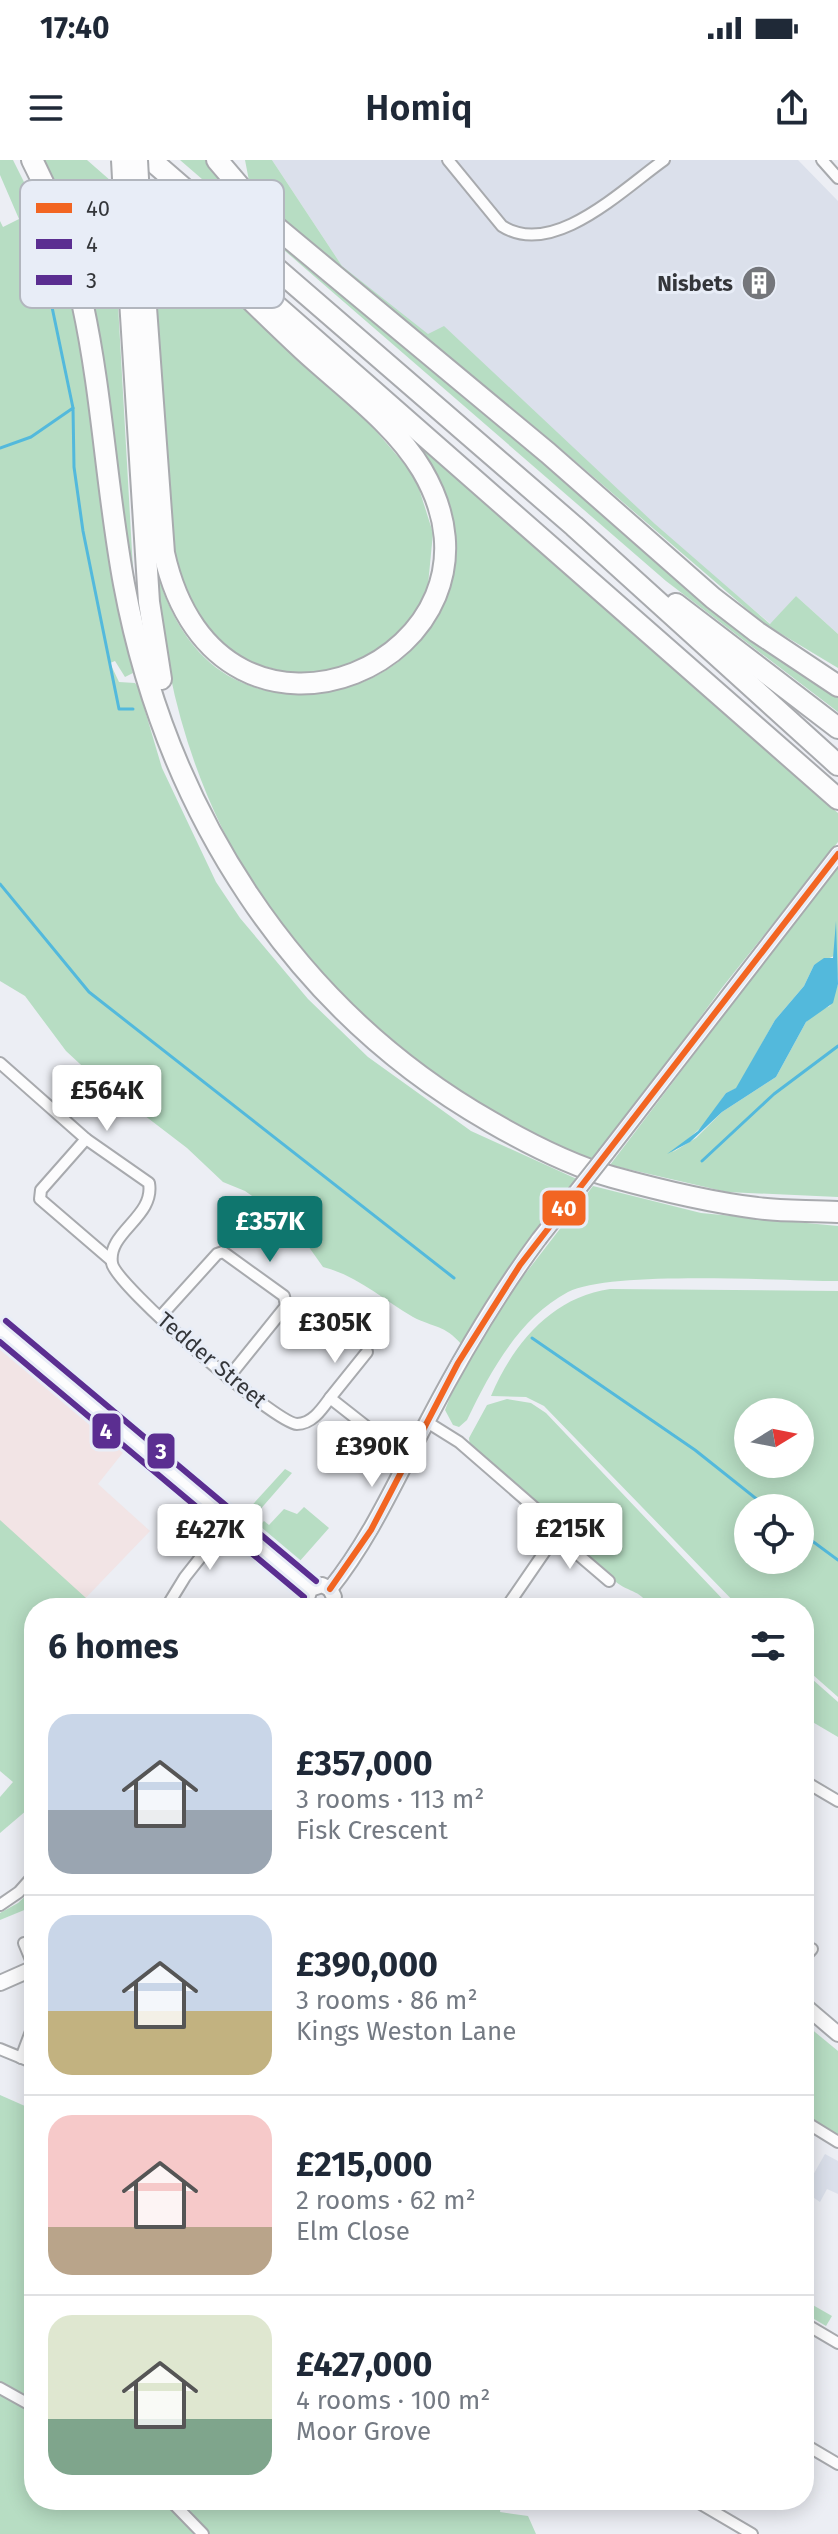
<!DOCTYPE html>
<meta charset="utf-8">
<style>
:root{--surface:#fff;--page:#f6f6f7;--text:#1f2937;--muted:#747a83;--line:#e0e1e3;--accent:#0f766e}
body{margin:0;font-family:"Fira Sans",sans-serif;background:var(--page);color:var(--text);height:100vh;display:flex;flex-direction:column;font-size:30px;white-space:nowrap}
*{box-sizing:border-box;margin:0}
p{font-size:26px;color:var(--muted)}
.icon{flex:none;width:44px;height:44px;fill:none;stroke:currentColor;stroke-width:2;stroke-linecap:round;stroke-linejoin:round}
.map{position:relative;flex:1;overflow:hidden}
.side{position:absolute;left:24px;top:1438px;width:790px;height:912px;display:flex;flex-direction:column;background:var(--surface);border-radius:32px;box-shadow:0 4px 20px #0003}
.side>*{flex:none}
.needle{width:52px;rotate:80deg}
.controls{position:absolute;left:734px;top:1238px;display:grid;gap:16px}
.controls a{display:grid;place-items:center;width:80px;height:80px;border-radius:50%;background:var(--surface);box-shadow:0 4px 20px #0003;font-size:40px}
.price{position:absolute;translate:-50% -68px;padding:0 18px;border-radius:8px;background:#fff;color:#222;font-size:26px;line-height:52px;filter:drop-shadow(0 2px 4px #0008)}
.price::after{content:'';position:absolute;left:50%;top:48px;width:24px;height:18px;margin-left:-12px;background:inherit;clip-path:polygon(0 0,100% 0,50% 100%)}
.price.active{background:var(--accent);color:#fff}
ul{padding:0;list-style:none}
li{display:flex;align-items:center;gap:24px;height:200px;padding:0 24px}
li+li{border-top:2px solid var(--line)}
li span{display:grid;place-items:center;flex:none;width:224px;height:160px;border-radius:24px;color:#555}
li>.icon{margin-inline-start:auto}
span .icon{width:96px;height:96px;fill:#fffc;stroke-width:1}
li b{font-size:34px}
h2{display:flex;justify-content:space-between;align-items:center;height:96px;padding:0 24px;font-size:34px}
.status{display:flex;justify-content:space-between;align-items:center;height:56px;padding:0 40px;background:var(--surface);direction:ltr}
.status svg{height:22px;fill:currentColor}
header{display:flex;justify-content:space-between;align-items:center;height:104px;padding:0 24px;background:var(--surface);font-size:36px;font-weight:600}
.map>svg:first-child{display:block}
</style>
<div class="status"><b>17:40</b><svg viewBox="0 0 49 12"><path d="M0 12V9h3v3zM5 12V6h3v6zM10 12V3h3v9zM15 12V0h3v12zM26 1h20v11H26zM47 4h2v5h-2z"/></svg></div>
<header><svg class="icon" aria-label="menu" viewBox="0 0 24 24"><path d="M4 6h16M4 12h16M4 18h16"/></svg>Homiq<svg class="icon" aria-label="share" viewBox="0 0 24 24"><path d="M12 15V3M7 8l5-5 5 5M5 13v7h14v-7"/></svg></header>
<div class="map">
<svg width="838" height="2374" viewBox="0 0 838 2374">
<rect width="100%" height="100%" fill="#eceef4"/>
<g fill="#dbe0eb">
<polygon points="272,0 798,0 838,41 838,474 796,436 771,464 342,106"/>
<polygon points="825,1994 838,2001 838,2034 827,2029 820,2042 804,2031"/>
</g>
<polygon fill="#f2e4e5" points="0,1181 125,1290 98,1324 150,1371 76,1448 0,1447"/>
<g fill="#b7ddc3" fill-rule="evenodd">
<path d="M0,0H13L40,54L75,150L116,438L133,513L125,517L115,501L110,503L119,522L135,523L138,527L162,608L216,722L240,758L308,839L368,897L471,971L579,1020L462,1185C444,1164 434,1168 413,1157C382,1139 358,1116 323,1107L294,1066L245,1031L223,1022L187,988L93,916L66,891L25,836L0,821V61L3,67L19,59L0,15Z"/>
<polygon points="40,0 87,0 111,21 134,427 91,131 71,68"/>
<polygon points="180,0 206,0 237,41 281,84 838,535 838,552 666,421"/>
<polygon points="245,0 272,0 342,106 428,174 444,166 655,364 770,464 796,436 838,474 838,508 763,463 553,282 273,51 250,26"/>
<polygon points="152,57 362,255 415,316 433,373 428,425 419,447 393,481 359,505 305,517 237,499 205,470 170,393"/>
<path d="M417,283L838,653V682L721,829L595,1001C340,899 173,690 157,413C167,445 180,473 204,497C271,564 406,537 440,446C444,434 443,417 445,404C448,383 452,364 446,344C439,323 426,304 414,285Z"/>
<polygon points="838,705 838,820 834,796 814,805 804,826 775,860 737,928 726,933 704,965 673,992 696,978 722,952 776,917 806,862 816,852 830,846 838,824 838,1037 727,1032 610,1005"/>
<path d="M593,1026L701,1053L838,1066V1121C782,1121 611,1110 568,1132C519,1158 490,1212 467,1260L459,1267L453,1265L445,1250L455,1225L505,1140Z"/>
<path d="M610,1129L838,1131V1537L804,1507V1448H740L544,1246L526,1237L491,1236C513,1184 552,1137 610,1129ZM800,1252V1304H748V1252ZM800,1348V1400H748V1348Z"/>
<path d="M507,1239L531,1243L546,1253L731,1448H649C644,1431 628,1432 616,1422C593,1402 569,1380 552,1354L470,1287L469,1278L487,1245Z"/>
<polygon points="285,1309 292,1313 258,1352 261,1356 256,1362 245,1353"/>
<polygon points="304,1347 329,1368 299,1402 259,1366 264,1361 269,1365 284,1349 297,1354"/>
<polygon points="0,1360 86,1438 76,1448 34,1448 34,1644 0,1673 0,1637 13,1622 0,1611"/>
<polygon points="804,1512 838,1542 838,1577 804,1557"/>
<polygon points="34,1728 34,1746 0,1760 0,1753 18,1743"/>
<polygon points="804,1863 838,1891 838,1975 804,1954"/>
<polygon points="0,1935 34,1950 34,2242 0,2222"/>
<polygon points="804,2140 832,2156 826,2166 804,2153"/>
<polygon points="0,2235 34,2253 34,2340 163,2340 196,2374 0,2374"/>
<polygon points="181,2340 502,2340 500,2352 528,2356 536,2374 210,2374"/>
</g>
<polygon fill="#53b9dc" points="836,761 838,824 833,843 806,862 776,917 722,952 690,982 667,994 698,971 726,933 736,928 775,860 804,826 814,805 824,798 833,798"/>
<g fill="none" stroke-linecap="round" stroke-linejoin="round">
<g stroke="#53b9dc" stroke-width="3">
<polyline points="27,75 52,147 73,248"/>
<polyline points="0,288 31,277 73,248 74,307 83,371 119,549 133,549"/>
<polyline points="0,724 89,832 454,1118"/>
<polyline points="702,1001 774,934 838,886"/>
<polyline points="532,1178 695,1290 768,1348"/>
<polyline points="800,1372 838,1400"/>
</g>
<g stroke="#a8aaae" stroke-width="14">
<g id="street">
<path d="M448,0L502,66C553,99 623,29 664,0"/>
<polyline points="822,0 838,18"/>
<path d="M0,903L86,979L149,1023C155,1057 107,1072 112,1103C115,1125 275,1263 297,1264C312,1264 322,1249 330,1238L409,1300"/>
<polyline points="86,979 41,1030 40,1039 111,1100"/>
<polyline points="160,1157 217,1094 223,1092 284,1136 286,1146 228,1218"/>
<polyline points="330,1238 367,1192"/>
<polyline points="427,1262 459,1282 551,1362 552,1381 506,1448"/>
<polyline points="554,1374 609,1421"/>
<polyline points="166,1448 185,1417 230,1360"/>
<polyline points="804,1621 838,1641"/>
<polyline points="0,1745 19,1732 34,1715"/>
<polyline points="24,1783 34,1807"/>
<polyline points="804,1798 812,1789"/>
<polyline points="0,1889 34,1903"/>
<polyline points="21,1898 33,1866"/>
<polyline points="804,1961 838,1982"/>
<polyline points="804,2040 804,2039"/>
<polyline points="804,2163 838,2183"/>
<polyline points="0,2228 34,2247"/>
<polyline points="804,2284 838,2304"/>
<polyline points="170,2340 203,2374"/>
<polyline points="694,2340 752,2374"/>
</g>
</g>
<g stroke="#a8aaae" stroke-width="18">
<g id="secondary">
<polyline points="606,994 838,694"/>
<polyline points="0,1169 310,1429"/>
<path d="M330,1429C371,1378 397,1318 428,1260C461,1197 496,1137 539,1079"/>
<polyline points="330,1429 334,1437 331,1448"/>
<polyline points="309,1448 306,1441 310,1429 322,1425 330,1429"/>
<polyline points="0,1823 34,1808"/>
<polyline points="804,1845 838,1874"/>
</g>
</g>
<g stroke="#a8aaae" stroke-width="24">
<g id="highway">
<path d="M32,0C102,133 97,279 124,424C166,649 291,848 491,962C529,984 570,1005 612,1017C659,1030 708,1042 757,1048C783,1052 811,1050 838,1052"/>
<polyline points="151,0 574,366 838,605"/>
<polyline points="217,0 270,62 548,293 713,438 757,472 838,526"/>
<path d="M131,20C188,78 244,135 303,190C343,227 394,263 422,310C532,496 218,638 164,393L142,93"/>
<polyline points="127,92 149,442 161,519"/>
<polyline points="264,135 838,639"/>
<polyline points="676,444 838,568"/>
</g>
</g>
<use href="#street" stroke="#fcfcfd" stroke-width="10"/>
<use href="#secondary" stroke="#fcfcfd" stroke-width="14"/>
<use href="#highway" stroke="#fcfcfd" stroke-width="20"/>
<g stroke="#a8aaae" stroke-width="18" stroke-linecap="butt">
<polyline id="secondary-bridge" points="539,1079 606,994"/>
</g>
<g stroke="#a8aaae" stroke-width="24" stroke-linecap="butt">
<g id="highway-bridge">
<polyline points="122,0 127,92"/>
<polyline points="137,0 142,93"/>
</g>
</g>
<use href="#secondary-bridge" stroke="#fcfcfd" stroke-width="14"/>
<use href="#highway-bridge" stroke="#fcfcfd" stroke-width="20"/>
<g stroke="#e8edf7" stroke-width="12">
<polyline id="bus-1" points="330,1429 371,1370 458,1203 520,1105 838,694"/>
</g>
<g stroke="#e8edf7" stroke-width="12">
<polyline id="bus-2" points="0,1182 304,1437"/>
</g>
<g stroke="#e8edf7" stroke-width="12">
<polyline id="bus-3" points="6,1161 316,1421"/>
</g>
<use href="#bus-1" stroke="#f26522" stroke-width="6"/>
<use href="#bus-2" stroke="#5b2e91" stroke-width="6"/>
<use href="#bus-3" stroke="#5b2e91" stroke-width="6"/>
</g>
<defs>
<g id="building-disc" transform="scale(1.8)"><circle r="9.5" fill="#74767b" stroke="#e8edf7"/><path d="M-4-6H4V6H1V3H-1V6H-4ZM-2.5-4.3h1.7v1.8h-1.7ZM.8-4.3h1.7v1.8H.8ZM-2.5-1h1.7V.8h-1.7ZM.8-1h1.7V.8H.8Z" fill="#fff"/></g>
</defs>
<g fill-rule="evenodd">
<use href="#building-disc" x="759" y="123"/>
</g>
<g text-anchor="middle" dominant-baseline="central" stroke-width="6" stroke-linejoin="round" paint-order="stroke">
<g font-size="22" font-weight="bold" fill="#34363a" stroke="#e8edf7" text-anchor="end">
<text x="733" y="123">Nisbets</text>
</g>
<g font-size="22" fill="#34363a" stroke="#e8edf7">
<text transform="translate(212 1200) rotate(40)">Tedder Street</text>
</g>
</g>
<rect x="20" y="20" width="264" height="128" rx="12" fill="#e8edf7" stroke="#b2b6be" stroke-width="2"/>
<rect x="36" y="43" width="36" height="10" fill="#f26522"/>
<rect x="36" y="79" width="36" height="10" fill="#5b2e91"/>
<rect x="36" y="115" width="36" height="10" fill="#5b2e91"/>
<g font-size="22" fill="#34363a">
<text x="86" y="56">40</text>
<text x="86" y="92">4</text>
<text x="86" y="128">3</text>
</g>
<g stroke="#e8edf7" stroke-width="3">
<rect x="541" y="1029" width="46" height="38" rx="8" fill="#f26522"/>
<rect x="91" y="1252" width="31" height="38" rx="8" fill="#5b2e91"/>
<rect x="146" y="1272" width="30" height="38" rx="8" fill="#5b2e91"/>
</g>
<g font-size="22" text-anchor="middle" font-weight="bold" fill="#fff">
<text x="564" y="1056">40</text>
<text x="106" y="1279">4</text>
<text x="161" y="1299">3</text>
</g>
</svg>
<div class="controls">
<a><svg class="needle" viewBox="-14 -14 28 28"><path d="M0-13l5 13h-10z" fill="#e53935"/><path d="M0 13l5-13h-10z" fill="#747a83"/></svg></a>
<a><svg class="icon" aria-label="locate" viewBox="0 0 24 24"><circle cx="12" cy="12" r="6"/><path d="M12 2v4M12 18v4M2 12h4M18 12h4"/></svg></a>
</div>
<b class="price" style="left:107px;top:973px">£564K</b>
<b class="price active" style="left:270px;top:1104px">£357K</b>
<b class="price" style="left:335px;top:1205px">£305K</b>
<b class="price" style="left:372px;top:1329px">£390K</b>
<b class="price" style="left:570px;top:1411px">£215K</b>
<b class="price" style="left:210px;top:1412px">£427K</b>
<section class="side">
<h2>6 homes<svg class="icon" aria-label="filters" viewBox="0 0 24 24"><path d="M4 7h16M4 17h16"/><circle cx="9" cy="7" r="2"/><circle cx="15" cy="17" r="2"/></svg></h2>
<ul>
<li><span style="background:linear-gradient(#c9d6e8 60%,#9aa5b1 0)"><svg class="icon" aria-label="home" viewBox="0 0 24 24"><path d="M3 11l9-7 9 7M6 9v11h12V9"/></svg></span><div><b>£357,000</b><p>3 rooms · 113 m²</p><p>Fisk Crescent</p></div></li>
<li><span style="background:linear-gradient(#c9d6e8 60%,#c2b280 0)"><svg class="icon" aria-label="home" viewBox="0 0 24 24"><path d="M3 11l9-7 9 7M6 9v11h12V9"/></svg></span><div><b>£390,000</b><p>3 rooms · 86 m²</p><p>Kings Weston Lane</p></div></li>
<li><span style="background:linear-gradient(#f6c9c9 70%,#b9a48a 0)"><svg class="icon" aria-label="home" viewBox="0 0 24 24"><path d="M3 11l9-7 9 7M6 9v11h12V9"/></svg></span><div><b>£215,000</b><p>2 rooms · 62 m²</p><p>Elm Close</p></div></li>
<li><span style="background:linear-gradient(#dfe7d0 65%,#7fa58c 0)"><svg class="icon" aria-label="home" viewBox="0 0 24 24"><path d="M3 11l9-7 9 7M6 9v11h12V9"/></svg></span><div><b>£427,000</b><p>4 rooms · 100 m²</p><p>Moor Grove</p></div></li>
</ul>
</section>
</div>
